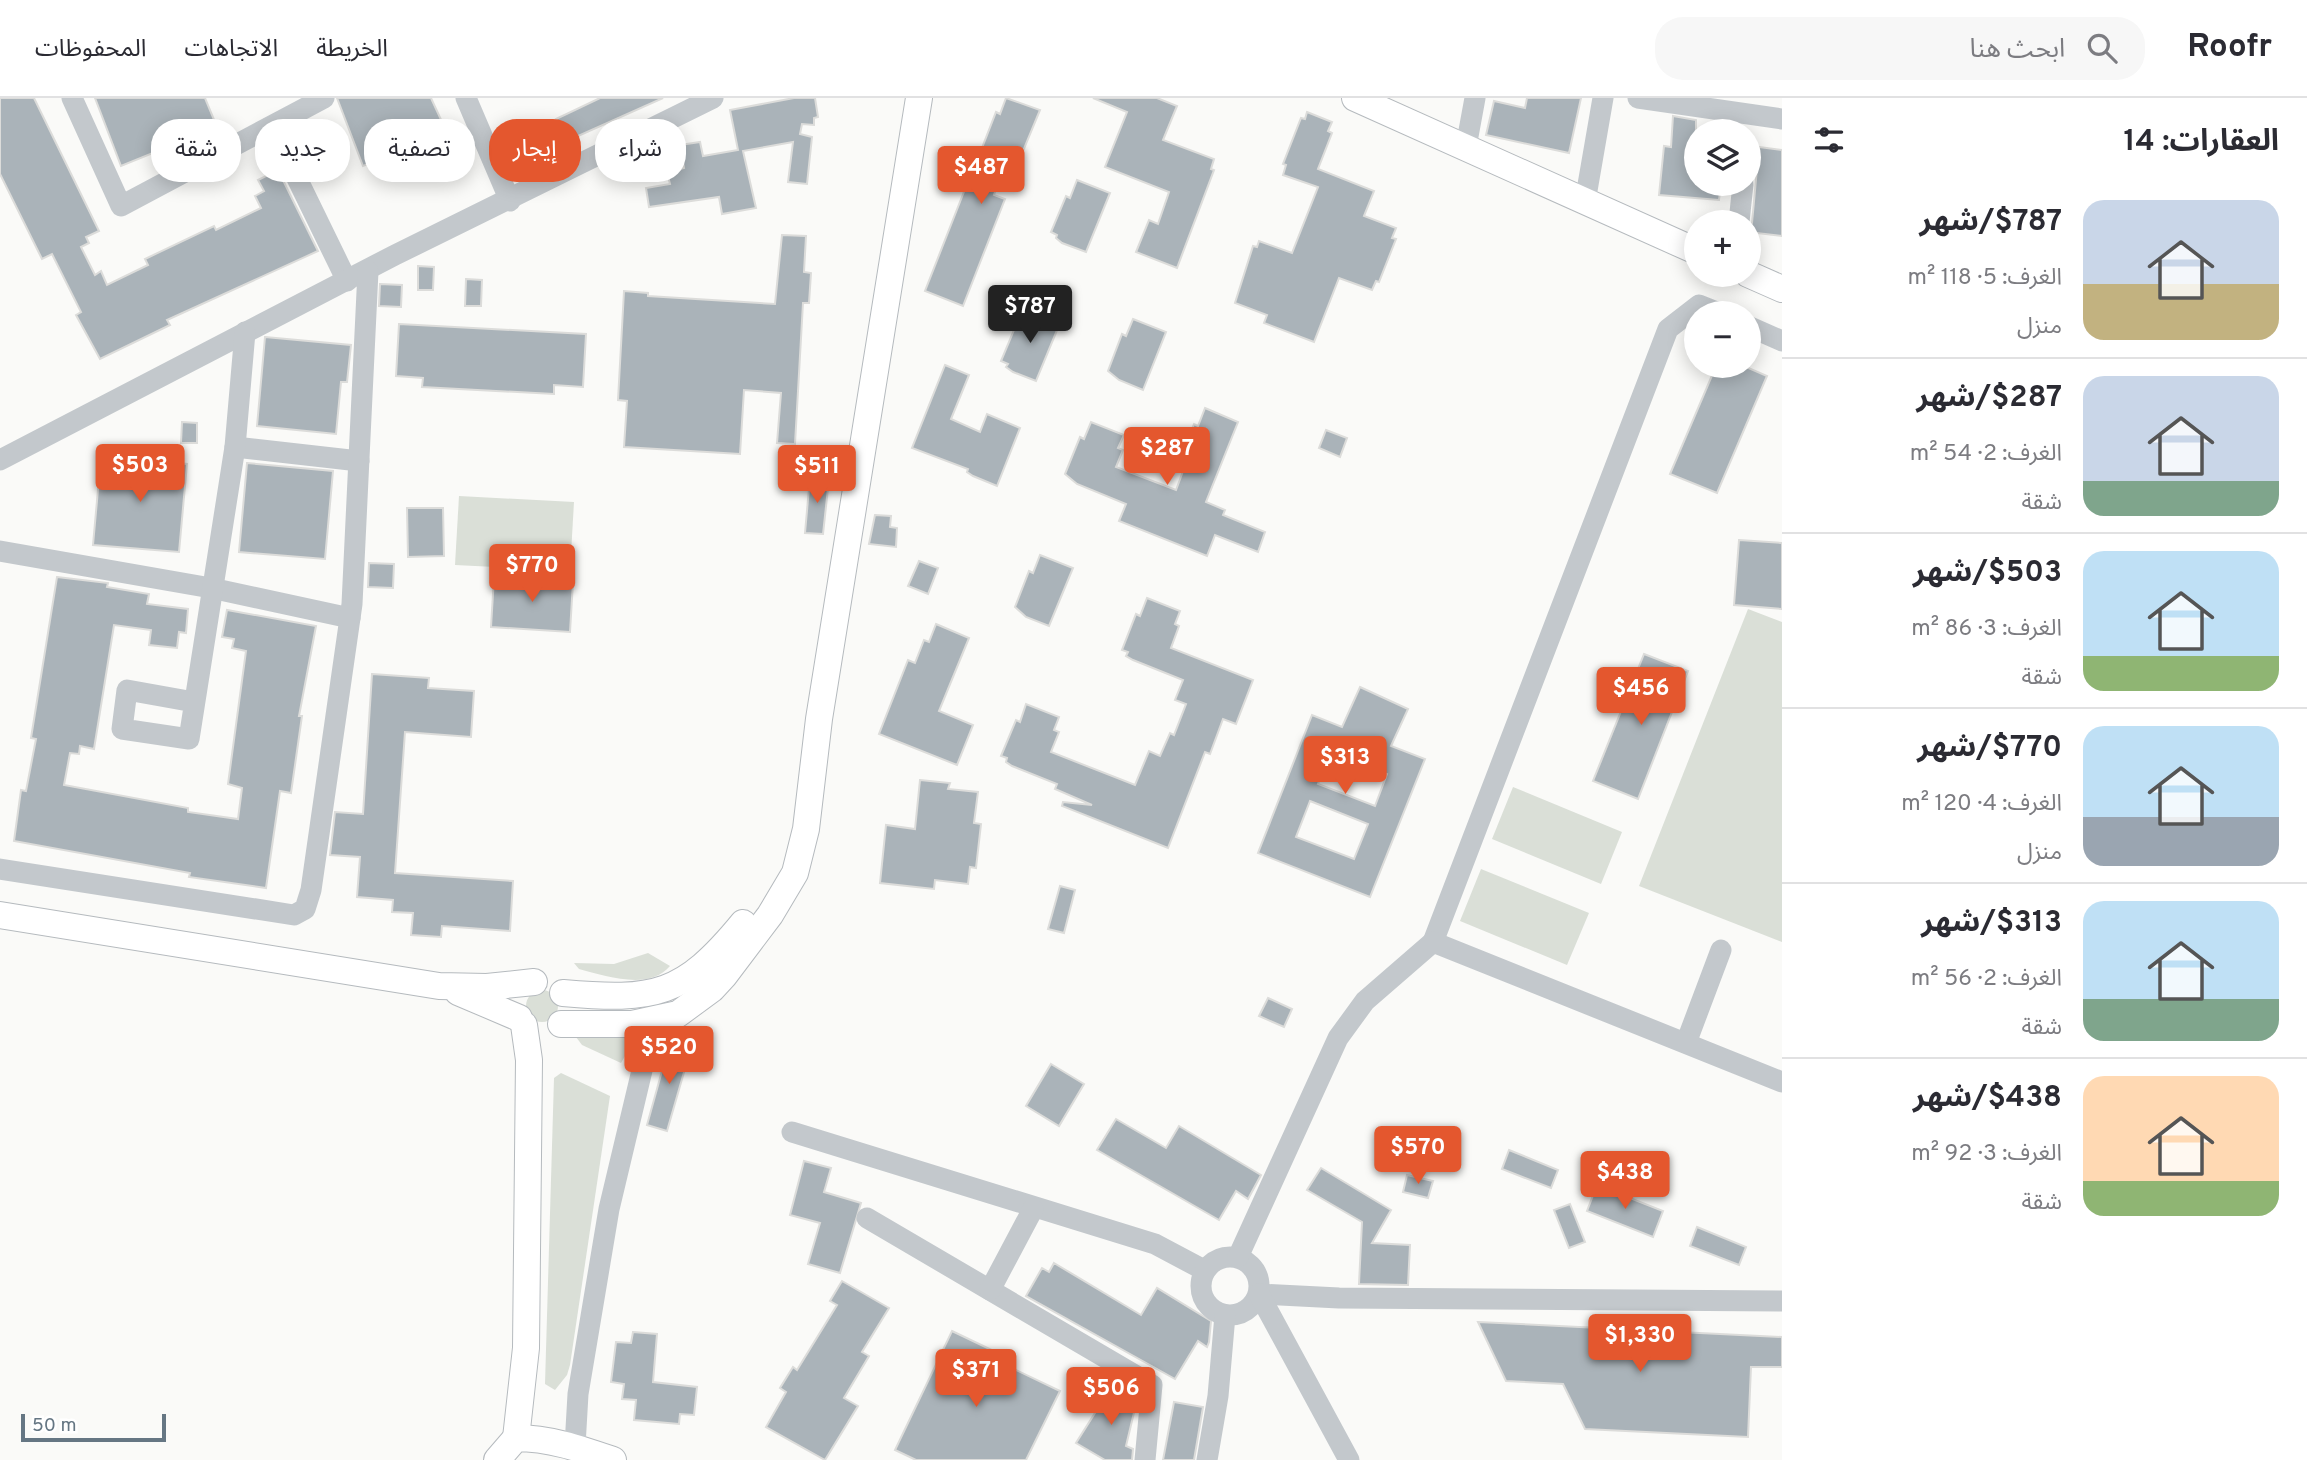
<!DOCTYPE html>
<html lang="ar">
<meta charset="utf-8">
<style>
:root{--surface:#fff;--page:#f7f7f7;--text:#2b2b33;--muted:#7c7c81;--line:#e1e1e2;--accent:#e4572e}
body{margin:0;font-family:Overpass,"Noto Sans Arabic",sans-serif;background:var(--page);color:var(--text);direction:rtl;height:100vh;display:flex;flex-direction:column;font-size:26px;white-space:nowrap}
*{box-sizing:border-box;margin:0}
p{font-size:23px;color:var(--muted)}
.icon{flex:none;width:38px;height:38px;fill:none;stroke:currentColor;stroke-width:2;stroke-linecap:round;stroke-linejoin:round}
.map{position:relative;flex:1;overflow:hidden;direction:ltr}
.sheet{display:flex;flex-direction:column;background:var(--surface);width:525px}
.sheet>*{flex:none}
.banner{position:absolute;left:21px;top:21px;width:665px;height:63px;direction:rtl;display:flex;gap:14px}
.buttons{position:absolute;left:1684px;top:21px;display:grid;gap:14px}
.buttons a{display:grid;place-items:center;width:77px;height:77px;border-radius:50%;background:var(--surface);box-shadow:0 4px 18px #0003;font-size:35px}
.scale{position:absolute;left:21px;bottom:18px;width:145px;box-sizing:border-box;padding-left:7px;border:4px solid #657683;border-top:0;font-size:19px;line-height:24px;white-space:nowrap;color:#657683;-webkit-text-stroke:5px #fff;paint-order:stroke}
.price{position:absolute;translate:-50% -60px;padding:0 16px;border-radius:7px;background:var(--accent);color:#fff;font-size:23px;line-height:46px;filter:drop-shadow(0 2px 4px #0008)}
.price::after{content:'';position:absolute;left:50%;top:42px;width:21px;height:16px;margin-left:-10px;background:inherit;clip-path:polygon(0 0,100% 0,50% 100%)}
.price.current{background:#222;color:#fff}
ul{padding:0;list-style:none}
li{display:flex;align-items:center;gap:21px;height:175px;padding:0 28px}
li+li{border-top:2px solid var(--line)}
li span{display:grid;place-items:center;flex:none;width:196px;height:140px;border-radius:21px;color:#555}
li>.icon{margin-inline-start:auto}
span .icon{width:84px;height:84px;fill:#fffc;stroke-width:1}
li b{font-size:30px}
h2{display:flex;justify-content:space-between;align-items:center;height:84px;padding:0 28px;font-size:30px}
.chip{padding:0 24px;border-radius:28px;background:var(--surface);box-shadow:0 4px 18px #0003;font-size:24px;line-height:63px}
.chip.current{background:var(--accent);color:#fff}
header{display:flex;align-items:center;gap:42px;box-sizing:border-box;height:98px;padding:0 35px;background:var(--surface);border-bottom:2px solid var(--line)}
header strong{font-size:33px}
nav{display:flex;gap:38px;margin-inline-start:auto;font-size:24px}
.search{width:490px;height:63px;background:var(--page);display:flex;align-items:center;gap:18px;box-sizing:border-box;padding:0 24px;border-radius:28px;color:var(--muted);font-size:26px}
main{display:flex;flex:1;min-height:0}
.map>svg:first-child{display:block}
</style>
<header>
<strong>Roofr</strong>
<div class="search"><svg class="icon" aria-label="search" viewBox="0 0 24 24"><circle cx="10" cy="10" r="6"/><path d="M15 15l6 6"/></svg>ابحث هنا</div>
<nav><a>الخريطة</a><a>الاتجاهات</a><a>المحفوظات</a></nav>
</header>
<main>
<section class="sheet">
<h2>العقارات: 14<svg class="icon" aria-label="filters" viewBox="0 0 24 24"><path d="M4 7h16M4 17h16"/><circle cx="9" cy="7" r="2"/><circle cx="15" cy="17" r="2"/></svg></h2>
<ul>
<li><span style="background:linear-gradient(#c9d6e8 60%,#c2b280 0)"><svg class="icon" aria-label="home" viewBox="0 0 24 24"><path d="M3 11l9-7 9 7M6 9v11h12V9"/></svg></span><div><b>$787/شهر</b><p>الغرف: 5 · 118 m²</p><p>منزل</p></div></li>
<li><span style="background:linear-gradient(#c9d6e8 75%,#7fa58c 0)"><svg class="icon" aria-label="home" viewBox="0 0 24 24"><path d="M3 11l9-7 9 7M6 9v11h12V9"/></svg></span><div><b>$287/شهر</b><p>الغرف: 2 · 54 m²</p><p>شقة</p></div></li>
<li><span style="background:linear-gradient(#bfe0f5 75%,#8fb573 0)"><svg class="icon" aria-label="home" viewBox="0 0 24 24"><path d="M3 11l9-7 9 7M6 9v11h12V9"/></svg></span><div><b>$503/شهر</b><p>الغرف: 3 · 86 m²</p><p>شقة</p></div></li>
<li><span style="background:linear-gradient(#bfe0f5 65%,#9aa5b1 0)"><svg class="icon" aria-label="home" viewBox="0 0 24 24"><path d="M3 11l9-7 9 7M6 9v11h12V9"/></svg></span><div><b>$770/شهر</b><p>الغرف: 4 · 120 m²</p><p>منزل</p></div></li>
<li><span style="background:linear-gradient(#bfe0f5 70%,#7fa58c 0)"><svg class="icon" aria-label="home" viewBox="0 0 24 24"><path d="M3 11l9-7 9 7M6 9v11h12V9"/></svg></span><div><b>$313/شهر</b><p>الغرف: 2 · 56 m²</p><p>شقة</p></div></li>
<li><span style="background:linear-gradient(#ffd9b3 75%,#8fb573 0)"><svg class="icon" aria-label="home" viewBox="0 0 24 24"><path d="M3 11l9-7 9 7M6 9v11h12V9"/></svg></span><div><b>$438/شهر</b><p>الغرف: 3 · 92 m²</p><p>شقة</p></div></li>
</ul>
</section>
<div class="map">
<svg width="1782" height="1362" viewBox="0 0 1782 1362">
<rect width="100%" height="100%" fill="#fafaf8"/>
<g fill="#dadfd7">
<polygon points="459,398 574,404 570,473 455,467"/>
<polygon points="1748,511 1782,524 1782,844 1639,788"/>
<polygon points="1513,689 1622,734 1601,786 1492,741"/>
<polygon points="1481,771 1589,815 1567,867 1460,823"/>
<path d="M648,855L670,868C649,893 606,878 579,871L574,865L614,866Z"/>
<circle cx="542" cy="908" r="16"/>
<polygon points="628,932 625,958 621,965 582,947 573,935"/>
<polygon points="561,975 610,998 570,1267 567,1277 555,1292 545,1286 554,980"/>
</g>
<g fill="#aab3b9" stroke="#dcdcda" stroke-width="2" fill-rule="evenodd">
<polygon points="0,0 34,0 99,133 86,139 89,145 81,149 95,177 101,173 107,187 148,167 145,161 214,128 216,132 261,110 255,98 264,93 258,82 278,72 318,153 167,222 170,227 100,261 76,217 81,214 52,156 42,161 0,76"/>
<polygon points="95,0 205,0 217,29 121,68"/>
<polygon points="337,0 431,0 461,65 424,82 410,50 363,68"/>
<polygon points="600,0 663,0 567,43 556,21"/>
<polygon points="794,0 815,0 818,19 814,20 814,27 802,26 800,36 812,39 807,86 788,84 793,44 743,53 756,110 722,116 719,99 649,109 646,90 670,86 667,74 684,70 680,47 700,44 703,58 738,52 730,12"/>
<polygon points="1006,0 1040,12 1016,70 1005,65 994,97 1005,101 963,208 925,193 967,86 980,91 993,59 982,50 996,14 1000,16"/>
<polygon points="1093,0 1157,0 1177,8 1163,42 1214,61 1211,71 1214,72 1177,170 1136,154 1149,122 1158,126 1169,94 1105,69 1127,14"/>
<polygon points="1527,0 1581,0 1569,55 1486,37 1494,3 1525,10"/>
<polygon points="1307,14 1332,24 1328,33 1332,35 1318,71 1374,93 1364,118 1396,130 1392,140 1396,141 1379,184 1376,183 1372,192 1339,180 1314,244 1264,225 1267,217 1235,205 1253,148 1257,149 1259,143 1292,155 1318,89 1283,77 1286,67 1283,66 1301,20 1305,21"/>
<polygon points="1673,18 1696,22 1696,86 1721,86 1719,102 1659,97 1664,48 1671,49"/>
<polygon points="306,42 320,81 313,83 295,46"/>
<polygon points="1759,49 1782,52 1782,138 1748,134 1752,125"/>
<polygon points="1077,82 1110,95 1086,154 1062,145 1056,140 1057,137 1051,134 1066,98 1070,100"/>
<polygon points="782,137 806,138 804,174 811,175 809,205 803,205 795,346 777,345 781,295 744,292 740,356 624,349 627,303 618,302 624,193 648,195 648,198 775,206"/>
<polygon points="418,168 434,169 433,192 418,192"/>
<polygon points="466,181 482,182 481,208 465,208"/>
<polygon points="380,186 402,187 401,209 379,208"/>
<polygon points="1027,211 1060,225 1036,283 1013,274 1006,269 1008,266 1001,263 1016,227 1020,229"/>
<polygon points="1133,221 1166,234 1143,292 1119,282 1108,273 1122,236 1126,238"/>
<polygon points="399,226 586,236 583,289 554,287 554,296 422,289 423,280 396,278"/>
<polygon points="265,239 351,247 347,284 341,284 336,336 257,328"/>
<polygon points="945,267 969,277 951,321 980,334 987,316 1020,330 997,388 973,378 967,374 968,371 912,350"/>
<polygon points="1716,268 1744,268 1767,278 1717,395 1670,376"/>
<polygon points="1205,310 1238,324 1206,404 1225,412 1223,417 1265,434 1258,454 1215,437 1207,458 1119,423 1126,406 1077,386 1065,376 1080,339 1084,341 1091,324 1124,337 1118,350 1123,352 1116,369 1176,392 1186,365 1179,362 1194,326 1198,328"/>
<polygon points="182,324 197,325 197,345 181,345"/>
<polygon points="1326,332 1347,340 1340,359 1319,350"/>
<polygon points="101,358 187,366 179,454 93,447"/>
<polygon points="247,365 333,373 325,461 239,454"/>
<polygon points="810,379 829,381 823,436 805,435"/>
<polygon points="407,410 443,410 444,458 408,459"/>
<polygon points="875,417 891,418 890,429 897,430 896,449 869,446"/>
<polygon points="1739,442 1782,445 1782,511 1734,507"/>
<polygon points="1040,457 1073,470 1049,528 1026,519 1015,509 1029,473 1033,475"/>
<polygon points="919,463 938,470 928,496 908,488"/>
<polygon points="369,465 394,466 393,490 368,489"/>
<polygon points="57,479 108,485 107,489 149,496 147,506 188,511 186,535 179,534 177,550 149,547 151,532 114,527 94,651 80,648 79,656 70,655 64,687 188,710 188,714 238,721 242,690 228,686 246,553 232,550 234,541 222,539 227,512 316,528 299,618 302,618 291,695 280,693 266,790 189,779 190,775 14,743 21,692 26,693 36,641 31,640"/>
<polygon points="494,479 573,484 570,534 491,529"/>
<polygon points="1147,500 1180,513 1175,526 1179,528 1171,550 1253,582 1236,626 1223,621 1210,656 1205,654 1168,750 1062,708 1063,704 1092,707 1055,691 1057,686 1012,668 1006,664 1007,660 1001,658 1016,622 1020,624 1026,606 1059,619 1054,632 1059,634 1051,654 1135,687 1149,653 1160,658 1170,635 1174,637 1186,606 1175,602 1183,582 1133,562 1126,558 1128,554 1122,552 1136,516 1140,518"/>
<polygon points="936,526 969,540 939,613 973,627 957,667 879,636 908,562 915,565 924,542 929,544"/>
<polygon points="1644,556 1688,573 1638,701 1593,683"/>
<polygon points="372,576 429,580 428,590 474,593 471,639 405,634 395,775 513,783 510,833 442,828 441,839 411,837 413,815 392,814 393,802 357,799 360,759 330,757 335,714 363,716"/>
<path d="M1360,589L1408,611L1391,648L1425,661L1370,799L1258,755L1312,617L1342,629ZM1330,654L1387,676L1375,708L1318,686ZM1310,703L1368,726L1354,761L1296,739Z"/>
<polygon points="920,682 950,685 948,691 978,694 974,725 981,726 976,770 970,769 968,786 935,782 934,791 880,785 886,727 915,731"/>
<polygon points="1060,788 1075,792 1064,835 1048,831"/>
<polygon points="1268,900 1292,911 1284,929 1259,918"/>
<polygon points="670,944 691,950 667,1033 647,1027"/>
<polygon points="1051,966 1084,986 1059,1028 1026,1008"/>
<polygon points="1116,1021 1166,1050 1179,1028 1261,1077 1248,1101 1236,1093 1219,1122 1097,1052"/>
<polygon points="1509,1052 1558,1072 1551,1090 1502,1071"/>
<polygon points="804,1063 831,1070 824,1094 861,1105 840,1175 808,1166 820,1125 790,1117"/>
<polygon points="1321,1070 1391,1112 1372,1145 1410,1147 1408,1187 1359,1186 1362,1124 1307,1092"/>
<polygon points="1407,1077 1433,1083 1428,1100 1403,1094"/>
<polygon points="1597,1087 1663,1113 1653,1139 1587,1113"/>
<polygon points="1570,1106 1585,1144 1569,1150 1554,1112"/>
<polygon points="1697,1129 1746,1149 1739,1167 1690,1148"/>
<polygon points="1054,1165 1141,1217 1157,1190 1211,1223 1209,1244 1207,1249 1198,1243 1175,1281 1026,1198 1042,1170 1049,1174"/>
<polygon points="842,1183 889,1210 862,1254 869,1258 844,1300 858,1308 825,1362 766,1329 786,1294 780,1290 793,1269 797,1272 837,1207 830,1203"/>
<polygon points="1478,1224 1782,1239 1782,1269 1751,1269 1748,1339 1585,1331 1563,1286 1506,1283"/>
<polygon points="952,1233 998,1255 995,1262 1060,1293 1026,1362 916,1362 895,1352"/>
<polygon points="633,1234 657,1236 653,1284 697,1289 694,1317 680,1316 679,1326 634,1322 636,1302 622,1301 624,1286 611,1284 616,1244 631,1245"/>
<polygon points="1114,1285 1137,1302 1126,1348 1133,1351 1132,1362 1105,1362 1076,1345"/>
<polygon points="1174,1304 1203,1309 1194,1362 1163,1362"/>
</g>
<g fill="none" stroke-linecap="round" stroke-linejoin="round">
<g stroke="#b5babe" stroke-width="28">
<g id="major">
<polyline points="1355,0 1696,153"/>
<polyline points="1748,176 1782,191"/>
<polyline points="0,817 439,888 487,889 534,884"/>
<polyline points="458,894 519,920"/>
<path d="M563,895C655,903 683,898 743,825"/>
<polyline points="561,926 632,926 678,916 712,891 724,878 770,817 795,775 806,731 819,621 919,0"/>
<polyline points="516,1340 526,1250 529,962 524,927"/>
<path d="M497,1362L516,1340C550,1340 581,1351 613,1362"/>
</g>
</g>
<g stroke="#c3c8cc" stroke-width="21">
<polyline points="72,0 121,108 324,0"/>
<polyline points="466,0 510,103"/>
<polyline points="1638,0 1782,21"/>
<polyline points="272,29 347,183"/>
<polyline points="1466,49 1475,0"/>
<polyline points="1585,104 1603,0"/>
<polyline points="1739,124 1743,86"/>
<polyline points="1748,228 1782,243"/>
<polyline points="235,349 359,363"/>
<polyline points="0,362 395,157 713,0"/>
<polyline points="0,453 211,490 350,520"/>
<polyline points="194,604 127,592 122,631 189,641 235,349 245,234"/>
<polyline points="0,771 294,817 305,811 311,792 352,506 368,173"/>
<polyline points="1433,844 1668,231 1699,207 1719,215"/>
<polyline points="1686,945 1721,852"/>
<polyline points="792,1034 1155,1146 1204,1172"/>
<polyline points="867,1120 1152,1287 1145,1362"/>
<circle cx="1230" cy="1188" r="29"/>
<polyline points="1238,1159 1338,940 1365,903 1433,844 1782,984"/>
<polyline points="990,1192 1033,1111"/>
<polyline points="1259,1196 1339,1200 1782,1203"/>
<polyline points="1259,1196 1349,1362"/>
<polyline points="575,1348 578,1296 609,1111 644,964 643,925"/>
<polyline points="1207,1362 1218,1298 1225,1217"/>
</g>
<use href="#major" stroke="#fff" stroke-width="26"/>
</g>
</svg>
<div class="buttons">
<a><svg class="icon" aria-label="layers" viewBox="0 0 24 24"><path d="M12 4l9 5-9 5-9-5zM3 14l9 5 9-5"/></svg></a>
<a>+</a>
<a>−</a>
</div>
<div class="scale">50 m</div>
<b class="price" style="left:981px;top:108px">$487</b>
<b class="price current" style="left:1030px;top:247px">$787</b>
<b class="price" style="left:1167px;top:389px">$287</b>
<b class="price" style="left:140px;top:406px">$503</b>
<b class="price" style="left:817px;top:407px">$511</b>
<b class="price" style="left:532px;top:506px">$770</b>
<b class="price" style="left:1641px;top:629px">$456</b>
<b class="price" style="left:1345px;top:698px">$313</b>
<b class="price" style="left:669px;top:988px">$520</b>
<b class="price" style="left:1418px;top:1088px">$570</b>
<b class="price" style="left:1625px;top:1113px">$438</b>
<b class="price" style="left:1640px;top:1276px">$1,330</b>
<b class="price" style="left:976px;top:1311px">$371</b>
<b class="price" style="left:1111px;top:1329px">$506</b>
<div class="banner">
<a class="chip">شراء</a>
<a class="chip current">إيجار</a>
<a class="chip">تصفية</a>
<a class="chip">جديد</a>
<a class="chip">شقة</a>
</div>
</div>
</main>
